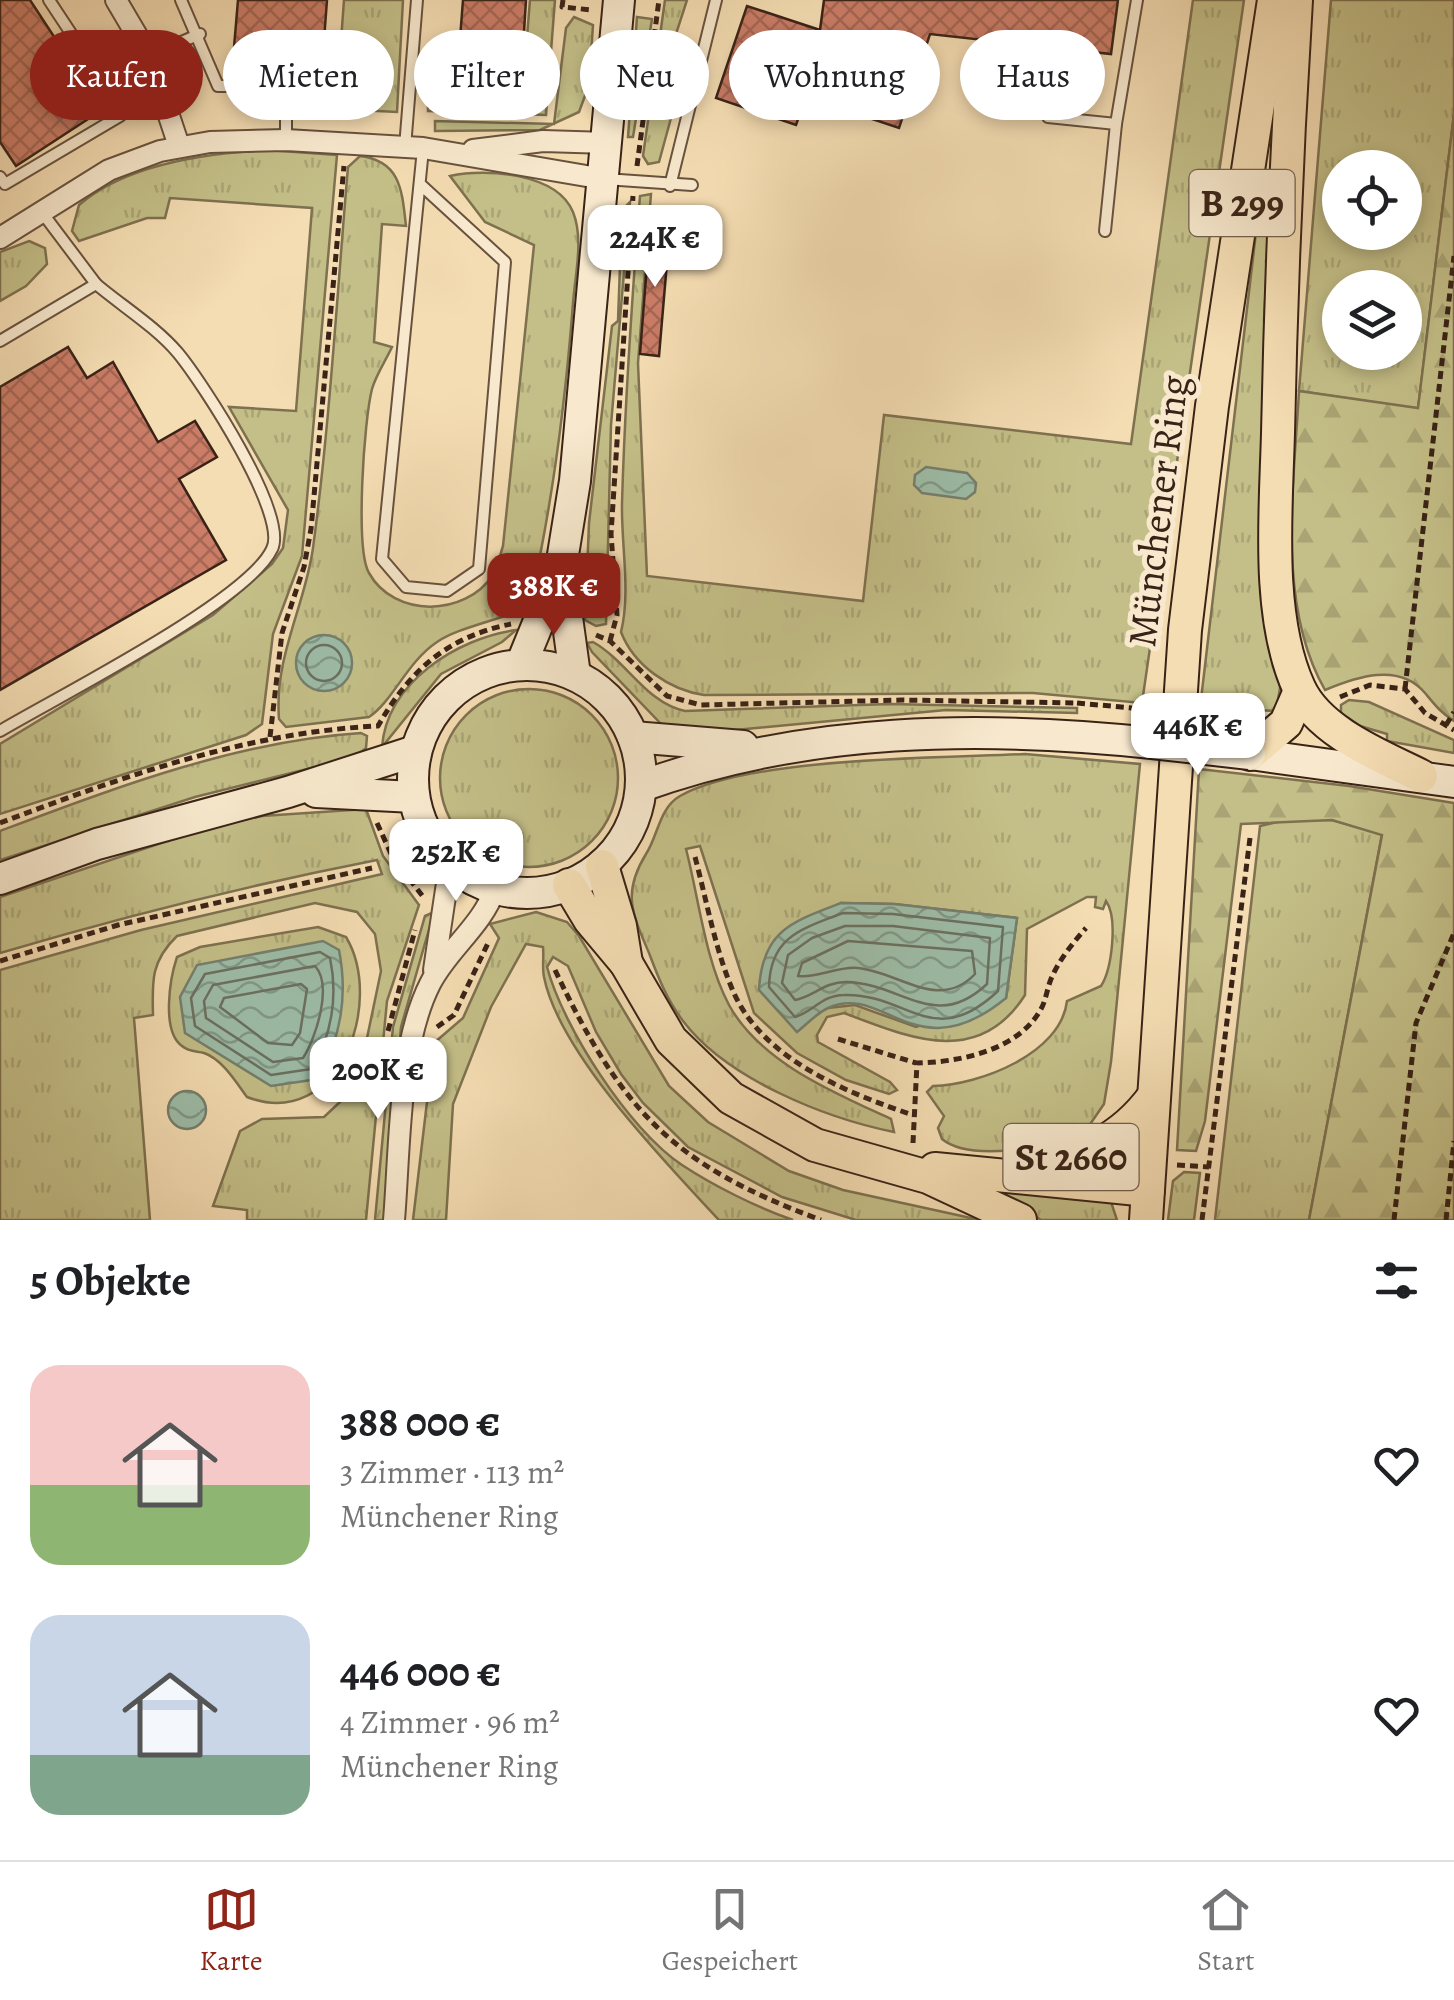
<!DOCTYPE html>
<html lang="de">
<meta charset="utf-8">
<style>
:root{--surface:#fff;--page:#f2f2f2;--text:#202124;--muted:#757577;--line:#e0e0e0;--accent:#8f2418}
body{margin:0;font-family:Alegreya,serif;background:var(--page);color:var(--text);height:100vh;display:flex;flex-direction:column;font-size:38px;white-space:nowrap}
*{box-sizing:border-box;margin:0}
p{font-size:32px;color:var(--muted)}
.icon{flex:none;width:55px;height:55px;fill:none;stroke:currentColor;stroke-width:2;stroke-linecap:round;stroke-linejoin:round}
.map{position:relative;height:1220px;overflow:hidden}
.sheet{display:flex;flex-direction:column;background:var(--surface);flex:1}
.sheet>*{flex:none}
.top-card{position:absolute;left:30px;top:30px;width:1395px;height:90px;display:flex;gap:20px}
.controls{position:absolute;left:1322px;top:150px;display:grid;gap:20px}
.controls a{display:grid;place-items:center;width:100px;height:100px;border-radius:50%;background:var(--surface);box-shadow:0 5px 15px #0003;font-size:50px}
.price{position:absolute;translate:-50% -85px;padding:0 22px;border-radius:20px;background:#fff;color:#222;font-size:32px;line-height:65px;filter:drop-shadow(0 2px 5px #0008)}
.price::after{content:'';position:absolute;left:50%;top:60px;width:30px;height:22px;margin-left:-15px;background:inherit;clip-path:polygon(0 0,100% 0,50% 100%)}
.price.active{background:var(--accent);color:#fff}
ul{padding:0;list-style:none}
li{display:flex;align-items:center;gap:30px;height:250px;padding:0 30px}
li span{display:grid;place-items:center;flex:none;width:280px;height:200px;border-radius:30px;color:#555}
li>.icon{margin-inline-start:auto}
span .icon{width:120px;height:120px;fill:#fffc;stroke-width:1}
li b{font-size:42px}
h2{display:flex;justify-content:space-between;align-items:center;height:120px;padding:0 30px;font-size:42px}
.pill{padding:0 35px;border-radius:45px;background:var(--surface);box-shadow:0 5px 15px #0003;font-size:35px;line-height:90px}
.pill.active{background:var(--accent);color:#fff}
.menu{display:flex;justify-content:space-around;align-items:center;height:140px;border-top:2px solid var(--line);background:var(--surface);font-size:28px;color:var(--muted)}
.menu a{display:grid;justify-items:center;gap:5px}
.menu .active{color:var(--accent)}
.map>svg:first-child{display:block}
</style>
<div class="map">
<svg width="1454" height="1220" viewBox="0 0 1454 1220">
<defs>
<pattern id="grass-tufts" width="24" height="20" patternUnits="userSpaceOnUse" patternTransform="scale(2.5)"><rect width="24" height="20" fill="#c4bf88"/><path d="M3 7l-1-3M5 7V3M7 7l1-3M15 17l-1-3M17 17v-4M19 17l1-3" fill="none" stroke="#a9a475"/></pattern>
<pattern id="forest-firs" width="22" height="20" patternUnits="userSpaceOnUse" patternTransform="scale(2.5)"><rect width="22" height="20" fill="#c4bf88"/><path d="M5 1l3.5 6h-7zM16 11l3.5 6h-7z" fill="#a9a475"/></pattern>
<pattern id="water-waves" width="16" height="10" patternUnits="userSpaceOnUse" patternTransform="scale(2.5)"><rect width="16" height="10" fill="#9dbda8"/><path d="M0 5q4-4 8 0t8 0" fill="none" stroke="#819988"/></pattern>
<pattern id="building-cross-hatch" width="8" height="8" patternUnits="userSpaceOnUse" patternTransform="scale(2.5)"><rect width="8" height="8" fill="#cb7d67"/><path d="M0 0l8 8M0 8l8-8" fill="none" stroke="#a66654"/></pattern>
</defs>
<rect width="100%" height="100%" fill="#f5ddb3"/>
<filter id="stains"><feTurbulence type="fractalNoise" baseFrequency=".002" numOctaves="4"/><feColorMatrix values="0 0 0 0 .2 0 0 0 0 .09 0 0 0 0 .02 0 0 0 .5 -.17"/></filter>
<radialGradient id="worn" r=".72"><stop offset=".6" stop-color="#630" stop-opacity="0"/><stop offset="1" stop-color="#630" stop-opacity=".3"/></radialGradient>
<g fill="url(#grass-tufts)" stroke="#7e7150" stroke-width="2.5" fill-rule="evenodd">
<polygon points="344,0 403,0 397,112 336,109"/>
<polygon points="530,0 555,0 546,115 428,111 427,63 442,62 441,94 522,99"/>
<polygon points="665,0 687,0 654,102 674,107 659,162 648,164 643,156"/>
<path d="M1193,0H1244L1142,703L1033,693L704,695C670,690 634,666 621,632C631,591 621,545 622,503C625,400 632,298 640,196L651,194L638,363L647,576L863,601L884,415L1131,444Z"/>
<path d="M1331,0H1454V114L1418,409L1299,391ZM1340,168H1405V232H1340ZM1340,288H1405V352H1340Z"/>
<polygon points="574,17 593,25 589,85 579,112 540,130 435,131 435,121 554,124 566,28"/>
<polygon points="637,17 652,19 633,137 628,137"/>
<path d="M268,150L337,155L302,556L273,634L262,724L246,735L0,814V744L213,615L272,564L283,548L288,510L229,407L296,411L312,208L170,198L165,218H147L79,241L72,231L79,205C126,164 207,153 268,150Z"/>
<path d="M360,156C401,161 402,191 406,226L382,224L374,342L392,347C386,360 376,375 372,389C364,420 355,549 369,573C394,618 465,617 493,575C498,567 500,555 503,546L534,245L485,222L450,176C486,168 557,173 573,212C584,239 575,275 573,303C565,407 553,502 530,603C518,617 461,625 437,642C407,662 393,701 369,717L286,727L279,719C274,657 305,606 313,548C330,422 337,294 348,167Z"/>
<polygon points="1261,190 1271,191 1264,321 1269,322 1280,688 1276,711 1200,708"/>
<polygon points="630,202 611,425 606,624 596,626 585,620 589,523 612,326 618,321 622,210"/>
<polygon points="29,241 45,248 47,264 26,286 0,301 0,252"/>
<path d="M516,630L502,642L441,674L382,747C387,682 458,638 516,630Z"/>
<path d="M593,642C627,661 646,703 685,711L890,704L1077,708V713L946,710L714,732L665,728L592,652L587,643Z"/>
<circle cx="529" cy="778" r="89"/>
<polygon points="1349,700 1369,702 1454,740 1454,753 1387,741 1387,734 1360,726 1341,713 1341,705"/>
<path d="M361,733L367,736L366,748L355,757L195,797L0,860V831C115,788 237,741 361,733Z"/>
<path d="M1025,754L1140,764L1111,1062L1104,1104L1082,1136C1048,1146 971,1163 942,1139L938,1128L944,1116L927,1092L933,1086C979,1085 1061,1054 1067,1001L1101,986C1112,969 1118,918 1106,901L1103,909L1095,907L1096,897H1087L1027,929L1025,995C978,1069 908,1037 844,1013L827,1017L817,1035L818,1042L890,1082L897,1090L889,1094L846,1080L797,1053L754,1013L700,846L686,849C699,899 705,960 729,1005C761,1063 835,1093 891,1119L894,1132C825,1118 727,1079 683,1021C667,1000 658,977 649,953C632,913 622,893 646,854C658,836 659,808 680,796C749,757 941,758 1025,754ZM841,903L894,904L1017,918L1006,998L916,1027L855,1005L827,1008Z"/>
<path d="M366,809L383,856L419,905L387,1001L366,1220H247V1210L213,1206L240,1131L262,1119L324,1117L357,1086L381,971L375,934L357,912L315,903L177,936C151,961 152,981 153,1015L134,1018L150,1220H0V970L141,930L382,874L377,860C249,885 125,916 0,953V897L203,829L262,816Z"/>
<polygon points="1285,820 1332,820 1382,834 1309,1220 1215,1220 1260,826"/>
<polygon points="434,912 401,1027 384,1220 375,1220 393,1027 425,916"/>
<path d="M536,912L567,922L579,936L669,1086L708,1122L789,1171L843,1190L980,1220H856L782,1197L688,1147L643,1103L621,1074L596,1032L568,966L553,957L547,967C563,1027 629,1130 682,1165C714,1186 756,1207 793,1220H719C666,1163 559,1053 544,977C542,968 544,956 543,947L526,944L491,1007L453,1104L446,1220H413L434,1043L463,1018L499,938L490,924Z"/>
<path d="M318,927L346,937C385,1002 339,1132 247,1097C236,1082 222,1059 204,1053C196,1051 189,1052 182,1046C161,1031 170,978 177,957L200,947Z"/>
<polygon points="1184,1172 1200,1173 1194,1220 1168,1220 1173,1181"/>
<polygon points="1007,1192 1111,1202 1117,1220 1041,1220 1006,1197"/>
</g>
<g fill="url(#forest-firs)" stroke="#7e7150" stroke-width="2.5">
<path d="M1454,114V721C1440,712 1435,705 1425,693C1399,662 1356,677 1325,690C1276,605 1294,485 1299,391L1418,408Z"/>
<polygon points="1199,769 1349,786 1454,803 1454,1220 1309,1220 1382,835 1332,820 1241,824 1205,1121 1196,1151 1177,1150"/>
</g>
<g fill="url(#water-waves)" stroke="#757f6e" stroke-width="2.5">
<polygon points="926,467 967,473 976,483 975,492 966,499 922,493 914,485 915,475"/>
<circle cx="324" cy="663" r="28"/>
<path d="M841,903L894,904L1017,918L1006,998C916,1072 883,982 828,1008C817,1013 806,1025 797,1032L759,990C762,931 791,922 841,903Z"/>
<path d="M323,941L339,950C348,996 341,1037 318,1079L271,1086L185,1033L180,997L197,965Z"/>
<circle cx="187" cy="1110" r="19"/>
</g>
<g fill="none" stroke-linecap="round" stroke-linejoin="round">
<g stroke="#6b7060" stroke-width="2.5">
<circle cx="324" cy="663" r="18"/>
<path d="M843,913L893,914L1003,927L998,991C933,1052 908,993 844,995C822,995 813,1012 795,1017L769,987C770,937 801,929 843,913Z"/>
<path d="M845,926H893L990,938L987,984C935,1033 902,983 846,982C824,982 813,997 795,1000L782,983L788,955L812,938Z"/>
<path d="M848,941L972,951L975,974C939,1012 899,972 858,968C838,966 815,979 798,976L802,963Z"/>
<path d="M320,952L330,958C338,995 332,1037 311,1069L271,1075L195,1026L191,998L205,974Z"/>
<path d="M315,966C333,985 316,1038 303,1058L273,1062L206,1018L204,1001L213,985Z"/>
<polygon points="301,984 307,989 300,1033 292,1045 268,1043 220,1007 224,998"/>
</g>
</g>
<g fill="url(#building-cross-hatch)" stroke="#392317" stroke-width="2.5">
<polygon points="0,0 30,0 102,110 16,166 0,142"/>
<polygon points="238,0 327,0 322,67 233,59"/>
<polygon points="463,0 526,0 520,96 443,91 446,51 459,52"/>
<polygon points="824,0 1118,0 1111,54 930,34 899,128 806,97 796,125 716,98 747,6 820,30"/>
<polygon points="650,226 670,227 659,356 640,354"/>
<polygon points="68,347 87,378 113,362 158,442 195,421 217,457 179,479 226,560 0,690 0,387"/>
</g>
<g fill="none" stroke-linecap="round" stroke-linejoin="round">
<g stroke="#68523e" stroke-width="14">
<g id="service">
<polyline points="181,0 218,86 286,86 286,140"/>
<polyline points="149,56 200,34"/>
<polyline points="1048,117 1116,124 1137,0"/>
<polyline points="405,147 417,0"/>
<polyline points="0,177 5,184 120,116 113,97 49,0"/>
<polyline points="605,179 692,185"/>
<polyline points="421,185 505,262 479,569 447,591 406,587 382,559 423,149"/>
<polyline points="670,186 716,0"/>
<polyline points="1105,231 1116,124"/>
<polyline points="0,341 96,284 41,211"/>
<path d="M0,731C57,697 248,601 272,549C289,515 202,382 178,353C156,327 122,306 96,284"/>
</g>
</g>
<g stroke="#68523e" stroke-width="24">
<g id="minor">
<polyline points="116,0 149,56 179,146"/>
<polyline points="473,150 543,141 608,143"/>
<polyline points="0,238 109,170 160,151 210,142 286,140 423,148 604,179"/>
<polyline points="434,970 450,863"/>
<path d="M394,1220C400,1149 398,1047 430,984C447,950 482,926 495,889"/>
</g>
</g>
<g stroke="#392317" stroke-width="34">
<g id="secondary">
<polyline points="561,574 575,675"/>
<circle cx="527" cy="779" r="114"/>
<polyline points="521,665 561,567 575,481 619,0"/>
<polyline points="633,737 743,746"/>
<polyline points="1250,754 1454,782"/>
<path d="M642,786C805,727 981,725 1152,743"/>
<polyline points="316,792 414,797"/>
<polyline points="0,879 97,844 288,792 415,751"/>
</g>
</g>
<g stroke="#392317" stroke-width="36">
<g id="primary">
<path d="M1296,0C1287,144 1281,288 1278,433C1276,510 1266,616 1299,688C1319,732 1381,756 1421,776"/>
<polyline points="1250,754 1286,723 1300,691"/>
<polyline points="602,866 620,926 626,963"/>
<polyline points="569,885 590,920 626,963 671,1040 731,1098 815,1145 928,1177 1020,1220"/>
<path d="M1027,1166C1080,1159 1122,1140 1154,1096"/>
<polyline points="935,1169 1148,1190"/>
<polyline points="1146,1220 1185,630 1212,406 1274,0"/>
</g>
</g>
<g stroke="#392317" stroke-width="5" stroke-dasharray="8 5" stroke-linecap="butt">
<polyline points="563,0 562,7 592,10"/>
<polyline points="637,166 659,0"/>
<polyline points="596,635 610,641 667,696 701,705 902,700 1077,703"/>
<polyline points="610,641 617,615 611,534 633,196"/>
<polyline points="1405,689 1454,256"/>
<polyline points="1340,697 1370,685 1405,689 1425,713 1454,730"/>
<polyline points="1446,725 1454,712"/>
<polyline points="270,737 282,633 304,567 311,529 344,166"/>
<path d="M0,823C121,777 248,732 378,726C410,670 447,637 511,624"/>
<polyline points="377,823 392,856 424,898"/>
<path d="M695,857C707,902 715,949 733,991C762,1059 847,1093 913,1115"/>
<polyline points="0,961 118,925 372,868"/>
<path d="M555,970C622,1111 672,1165 821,1220"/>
<polyline points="437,1027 454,1015 489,941"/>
<polyline points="388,1031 415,930"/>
<polyline points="838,1039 916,1063"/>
<path d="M913,1143L917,1063C959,1062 1018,1051 1041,1009C1046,1000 1047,989 1051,979C1059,960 1072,944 1086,928"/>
<polyline points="1177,1165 1209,1167"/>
<polyline points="1202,1220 1250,838"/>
<polyline points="1394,1220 1416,1023 1454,933"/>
<polyline points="1446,1220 1454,1141"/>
</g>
<use href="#service" stroke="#f8e9ce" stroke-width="10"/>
<use href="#minor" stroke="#f8e9ce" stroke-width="20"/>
<use href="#secondary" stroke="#f8e9ce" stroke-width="30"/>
<use href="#primary" stroke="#f5ddb3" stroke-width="32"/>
<g stroke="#392317" stroke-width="34" stroke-linecap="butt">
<polyline id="secondary-bridge" points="1152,743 1250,754"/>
</g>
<polyline stroke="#392317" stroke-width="5" stroke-dasharray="8 5" stroke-linecap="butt" points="1077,703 1253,719"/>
<use href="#secondary-bridge" stroke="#f8e9ce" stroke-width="30"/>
</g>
<g text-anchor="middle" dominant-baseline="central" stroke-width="10" stroke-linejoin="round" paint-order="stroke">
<g fill="#f8e9ce" stroke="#725e4e" stroke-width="2.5">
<rect x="1189.5" y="170" width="105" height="66" rx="8"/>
<rect x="1003.5" y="1124" width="135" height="66" rx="8"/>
</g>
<g font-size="38" font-weight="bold" fill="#392317">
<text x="1242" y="203">B 299</text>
<text x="1071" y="1157">St 2660</text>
</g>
<g font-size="40" fill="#392317" stroke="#f8e9ce">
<text transform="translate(1158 511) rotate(-83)">Münchener Ring</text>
</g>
</g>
<rect width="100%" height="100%" filter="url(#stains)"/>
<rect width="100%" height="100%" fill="url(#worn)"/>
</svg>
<div class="controls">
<a><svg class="icon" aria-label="locate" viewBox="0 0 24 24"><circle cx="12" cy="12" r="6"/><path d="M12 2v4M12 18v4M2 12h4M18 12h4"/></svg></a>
<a><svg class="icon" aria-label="layers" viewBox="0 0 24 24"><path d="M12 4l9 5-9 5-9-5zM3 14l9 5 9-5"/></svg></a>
</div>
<b class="price" style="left:655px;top:290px">224K €</b>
<b class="price active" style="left:554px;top:638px">388K €</b>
<b class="price" style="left:1198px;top:778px">446K €</b>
<b class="price" style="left:456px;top:904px">252K €</b>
<b class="price" style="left:378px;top:1122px">200K €</b>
<div class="top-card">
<a class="pill active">Kaufen</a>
<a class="pill">Mieten</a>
<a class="pill">Filter</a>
<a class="pill">Neu</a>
<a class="pill">Wohnung</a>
<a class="pill">Haus</a>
</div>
</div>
<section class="sheet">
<h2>5 Objekte<svg class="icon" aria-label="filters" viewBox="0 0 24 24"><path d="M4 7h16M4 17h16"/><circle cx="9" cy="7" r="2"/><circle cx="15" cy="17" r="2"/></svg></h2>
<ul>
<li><span style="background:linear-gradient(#f6c9c9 60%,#8fb573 0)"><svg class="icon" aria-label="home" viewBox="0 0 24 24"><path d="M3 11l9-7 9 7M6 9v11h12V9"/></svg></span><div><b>388 000 €</b><p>3 Zimmer · 113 m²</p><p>Münchener Ring</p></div><svg class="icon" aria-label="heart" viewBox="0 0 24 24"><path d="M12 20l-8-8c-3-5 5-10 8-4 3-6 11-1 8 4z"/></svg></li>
<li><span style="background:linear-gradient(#c9d6e8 70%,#7fa58c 0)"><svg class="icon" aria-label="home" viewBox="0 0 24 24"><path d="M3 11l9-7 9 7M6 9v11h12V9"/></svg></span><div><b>446 000 €</b><p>4 Zimmer · 96 m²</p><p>Münchener Ring</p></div><svg class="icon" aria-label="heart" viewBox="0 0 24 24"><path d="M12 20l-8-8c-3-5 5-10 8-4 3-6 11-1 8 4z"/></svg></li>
</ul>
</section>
<nav class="menu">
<a class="active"><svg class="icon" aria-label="map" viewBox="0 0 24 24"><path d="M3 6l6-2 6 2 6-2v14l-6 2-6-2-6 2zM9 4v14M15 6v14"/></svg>Karte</a>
<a><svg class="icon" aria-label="saved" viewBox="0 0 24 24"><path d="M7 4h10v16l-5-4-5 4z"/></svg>Gespeichert</a>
<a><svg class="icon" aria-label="home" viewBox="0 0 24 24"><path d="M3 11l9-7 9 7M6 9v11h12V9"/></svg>Start</a>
</nav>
